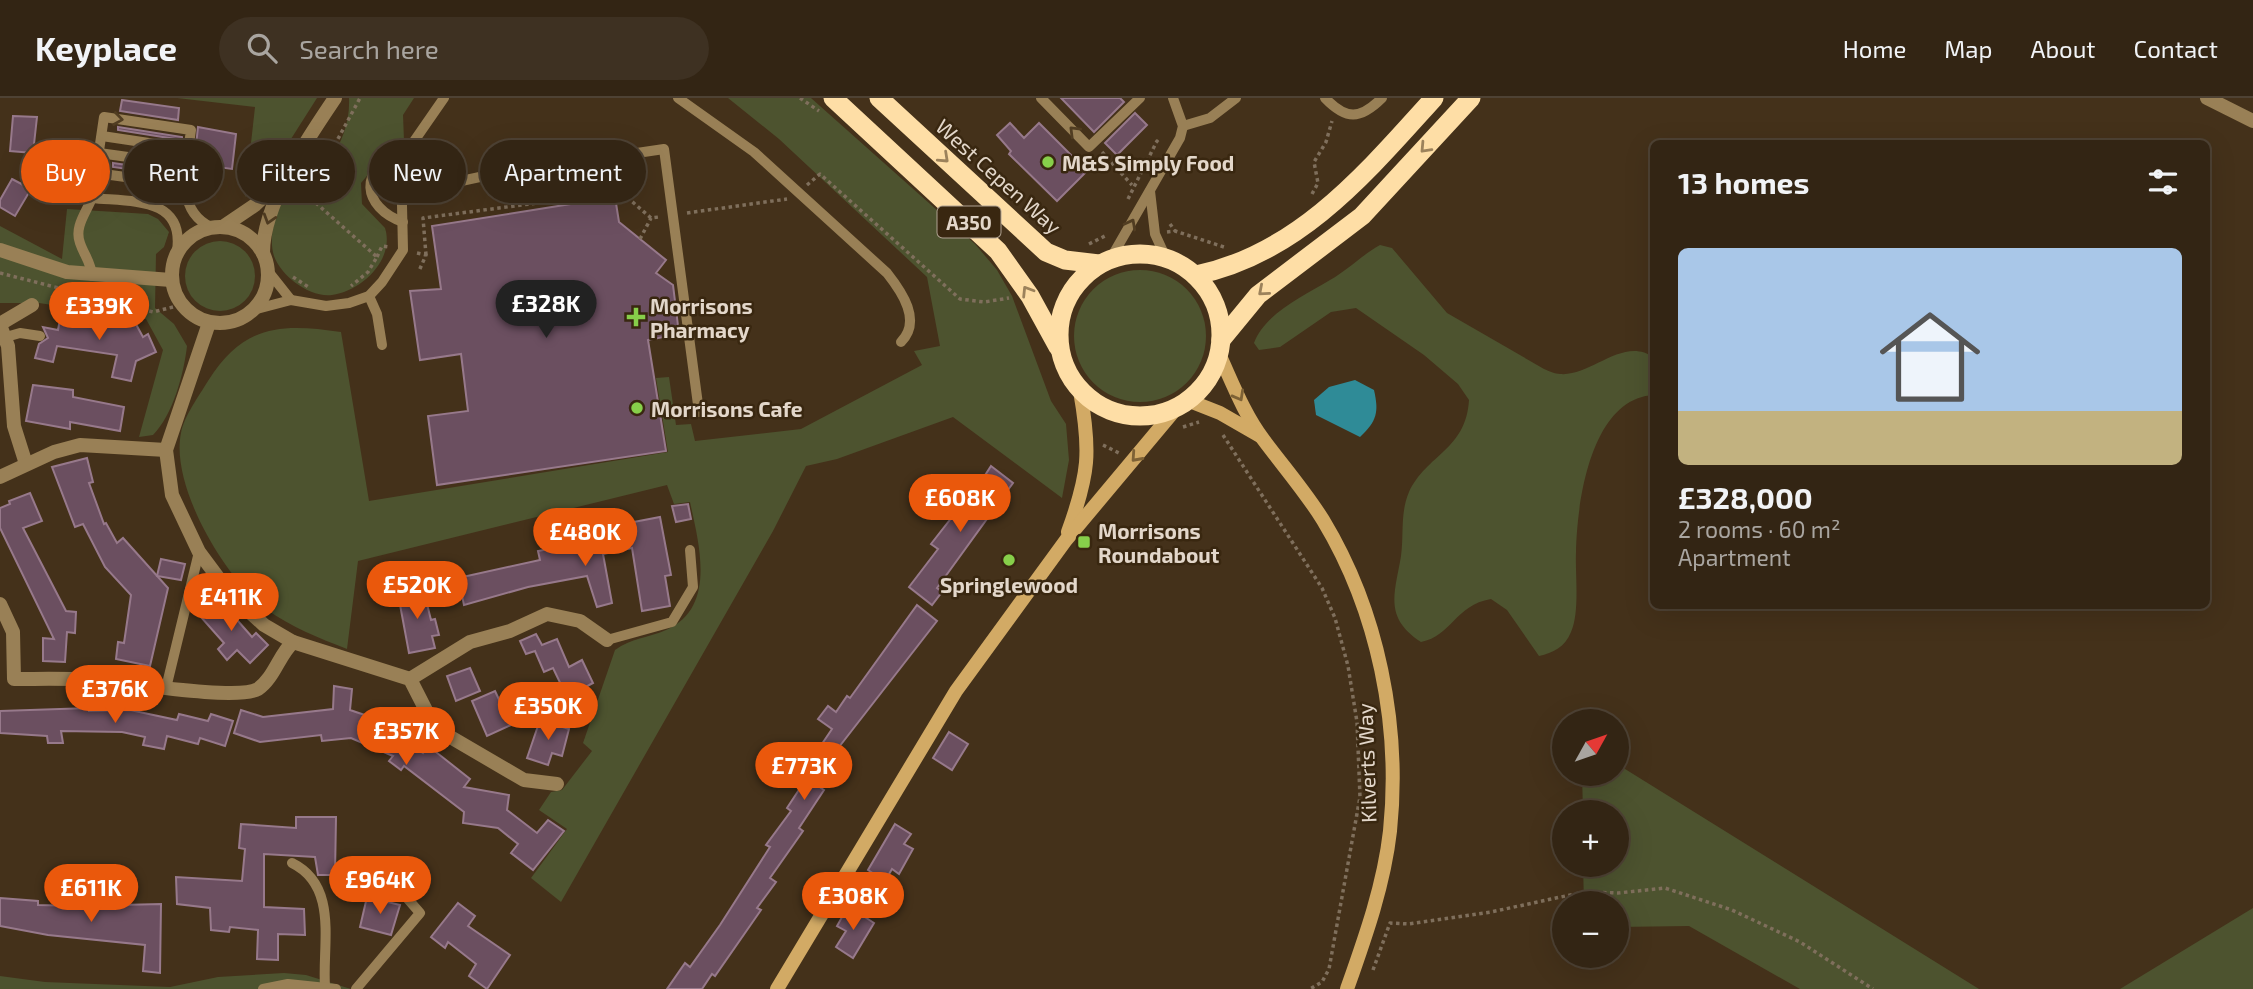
<!DOCTYPE html>
<meta charset="utf-8">
<style>
:root{--surface:#332514;--page:#3e3122;--text:#f1f3f6;--muted:#a9a5a0;--line:#4e4234;--accent:#ea580c}
body{margin:0;font-family:"Exo 2",sans-serif;background:var(--page);color:var(--text);height:100vh;display:flex;flex-direction:column;font-size:26px;white-space:nowrap}
*{box-sizing:border-box;margin:0}
p{font-size:23px;color:var(--muted)}
.icon{flex:none;width:38px;height:38px;fill:none;stroke:currentColor;stroke-width:2;stroke-linecap:round;stroke-linejoin:round}
.map{position:relative;flex:1;overflow:hidden}
.side{position:absolute;left:1650px;top:42px;width:560px;height:469px;display:flex;flex-direction:column;background:var(--surface);border-radius:10px;box-shadow:0 7px 28px #0002,0 0 0 2px var(--line)}
.side>*{flex:none}
.guide{position:absolute;left:21px;top:42px;width:665px;height:63px;display:flex;gap:14px}
.needle{width:46px;rotate:50deg}
.controls{position:absolute;left:1552px;top:611px;display:grid;gap:14px}
.controls a{display:grid;place-items:center;width:77px;height:77px;border-radius:50%;background:var(--surface);box-shadow:0 7px 28px #0002,0 0 0 2px var(--line);font-size:35px}
.price{position:absolute;translate:-50% -60px;padding:0 16px;border-radius:24px;background:var(--accent);color:#fff;font-size:23px;line-height:46px;filter:drop-shadow(0 2px 4px #0008)}
.price::after{content:'';position:absolute;left:50%;top:42px;width:21px;height:16px;margin-left:-10px;background:inherit;clip-path:polygon(0 0,100% 0,50% 100%)}
.price.selected{background:#222;color:#fff}
ul{padding:0;list-style:none}
li{display:grid;align-content:center;gap:14px;height:371px;padding:0 28px}
li span{display:grid;place-items:center;height:217px;border-radius:10px;color:#555}
li>.icon{margin-inline-start:auto}
span .icon{width:126px;height:126px;fill:#fffc;stroke-width:1}
li b{font-size:30px}
h2{display:flex;justify-content:space-between;align-items:center;height:84px;padding:0 28px;font-size:30px}
.tag{padding:0 24px;border-radius:32px;background:var(--surface);box-shadow:0 7px 28px #0002,0 0 0 2px var(--line);font-size:24px;line-height:63px}
.tag.selected{background:var(--accent);color:#fff}
header{display:flex;align-items:center;gap:42px;box-sizing:border-box;height:98px;padding:0 35px;background:var(--surface);border-bottom:2px solid var(--line)}
header strong{font-size:33px}
nav{display:flex;gap:38px;margin-inline-start:auto;font-size:24px}
.search{width:490px;height:63px;background:var(--page);display:flex;align-items:center;gap:18px;box-sizing:border-box;padding:0 24px;border-radius:38px;color:var(--muted);font-size:26px}
.map>svg:first-child{display:block}
</style>
<header>
<strong>Keyplace</strong>
<div class="search"><svg class="icon" aria-label="search" viewBox="0 0 24 24"><circle cx="10" cy="10" r="6"/><path d="M15 15l6 6"/></svg>Search here</div>
<nav><a>Home</a><a>Map</a><a>About</a><a>Contact</a></nav>
</header>
<div class="map">
<svg width="2253" height="891" viewBox="0 0 2253 891">
<rect width="100%" height="100%" fill="#44311a"/>
<g fill="#4d532f">
<polygon points="177,0 317,0 277,63 245,99 255,9"/>
<path d="M349,0H414L403,17L404,42L381,61L361,85L362,106L385,130C395,161 362,193 332,197C310,200 281,178 274,158C267,136 278,105 293,88C302,78 319,74 328,64C343,44 350,23 349,0Z"/>
<path d="M728,0H811L975,146L997,172L1012,198L1051,303L1066,326L1069,362L1062,400L953,319L837,361L806,368L773,433L561,804L531,780L567,731L539,712L551,694L562,692L592,653L583,645L615,552C631,540 648,540 666,532C717,510 699,446 690,404L674,406L667,387L358,463L347,551C319,540 291,529 266,511C225,480 170,388 181,335C184,318 199,298 208,283C243,227 280,225 341,234L369,403L668,354L656,280L669,279L676,327L691,326L695,343L801,331L922,267L914,253L940,248L927,179L779,41Z"/>
<path d="M67,111L148,116L158,121L169,134L164,149L156,156L155,210L174,226L187,248C184,275 173,317 153,337L139,339L163,252L146,221L39,205H0V128L62,161Z"/>
<circle cx="220" cy="178" r="35"/>
<path d="M1380,147L1392,150L1447,215L1544,271C1549,273 1555,276 1560,276C1591,279 1624,237 1654,260V297C1591,300 1577,404 1576,454C1575,476 1580,514 1571,534C1565,549 1553,555 1539,558L1507,512L1491,501C1455,507 1452,538 1421,544C1383,519 1395,495 1401,458C1404,436 1400,415 1409,394C1427,356 1466,352 1469,302L1458,286L1424,257L1356,210L1331,214L1280,249L1259,252L1254,245C1265,215 1304,198 1330,182C1348,172 1362,157 1380,147Z"/>
<circle cx="1140" cy="238" r="66"/>
<polygon points="1617,666 1979,891 1800,891 1689,828 1617,829 1617,805 1584,805 1583,767 1617,766 1617,714 1583,714 1582,676 1617,676"/>
<polygon points="2253,810 2253,891 2120,891"/>
<polygon points="284,875 306,877 351,891 0,891 0,878 45,884 170,889 218,879"/>
</g>
<path fill="#2f8b97" d="M1355,282L1374,292C1379,314 1377,323 1360,339L1316,317L1314,302L1329,289Z"/>
<g fill="#6b4f60" stroke="#97798b" stroke-width="2">
<polygon points="1061,0 1120,0 1124,4 1094,34"/>
<polygon points="122,2 179,10 178,22 120,13"/>
<polygon points="1135,15 1147,27 1117,57 1105,45"/>
<polygon points="13,18 37,19 33,55 10,53"/>
<polygon points="1010,25 1024,40 1039,25 1087,73 1057,103 1009,56 1011,53 997,37"/>
<polygon points="118,29 182,39 182,42 118,32"/>
<polygon points="198,29 236,36 232,71 194,66"/>
<polygon points="113,65 169,73 168,77 113,69"/>
<polygon points="12,81 31,91 15,118 0,109 0,102"/>
<polygon points="615,99 619,124 666,162 656,175 673,187 679,236 648,242 666,353 437,387 428,318 468,313 461,256 420,262 410,193 441,191 432,128"/>
<polygon points="61,216 120,226 132,219 143,239 148,236 156,254 136,263 131,283 112,279 117,257 57,248 53,264 35,260 39,246 48,240 43,229 58,232"/>
<polygon points="33,287 73,292 73,299 124,309 120,333 70,324 70,331 26,323"/>
<polygon points="87,360 93,384 89,385 104,426 106,425 117,445 123,440 168,490 150,568 116,561 118,544 124,545 131,497 105,469 83,426 75,429 52,369"/>
<polygon points="991,368 1013,385 937,490 942,494 932,507 909,489 938,451 931,446 953,418 957,421"/>
<polygon points="30,395 42,423 23,430 66,513 76,514 75,535 67,534 65,564 43,563 43,540 54,541 0,430 0,410 10,406 9,403"/>
<polygon points="688,406 691,421 676,424 672,408"/>
<polygon points="660,419 671,477 665,478 670,508 642,513 632,450 603,456 612,505 597,509 587,478 528,489 464,507 458,480 540,462 538,453 625,437 623,426"/>
<polygon points="161,461 185,466 181,482 157,478"/>
<polygon points="423,490 431,522 435,521 439,537 432,538 435,550 409,555 398,496"/>
<polygon points="195,505 219,512 224,507 252,539 256,535 268,547 250,565 237,552 227,562 218,551 224,545 193,510"/>
<polygon points="917,507 937,523 839,649 847,655 821,690 824,692 799,730 803,733 770,780 776,784 757,810 761,812 715,878 712,876 702,891 667,891 685,865 690,869 720,827 770,749 766,747 791,713 787,710 812,672 807,668 832,631 818,621 828,608 836,614 847,598 850,600"/>
<polygon points="536,536 542,547 557,541 569,569 582,562 593,585 567,599 553,570 544,574 535,553 526,556 520,543"/>
<polygon points="470,570 480,593 456,603 447,578"/>
<polygon points="334,588 352,591 350,612 397,628 395,635 423,655 428,648 441,658 470,681 464,689 509,697 507,712 537,735 548,722 564,733 533,772 511,755 518,746 498,730 463,725 464,714 404,668 401,672 389,663 393,658 351,640 322,643 321,637 260,644 234,635 241,612 263,619 333,611"/>
<polygon points="495,593 511,627 487,638 472,603"/>
<polygon points="89,610 89,613 130,612 177,622 179,616 208,623 211,616 233,623 225,648 200,640 198,646 167,638 164,651 143,647 145,639 122,634 61,633 63,645 48,645 47,638 0,635 0,613"/>
<polygon points="540,622 569,631 562,658 552,655 548,667 527,660"/>
<polygon points="949,634 968,646 952,672 933,660"/>
<polygon points="296,719 336,719 335,777 318,777 315,759 264,756 264,809 304,811 305,837 278,836 278,862 257,861 258,832 230,829 229,834 211,832 210,810 177,806 176,779 242,783 245,751 239,750 241,726 296,730"/>
<polygon points="895,726 911,736 904,746 913,751 899,776 892,771 885,783 868,772"/>
<polygon points="367,799 400,807 391,837 360,829"/>
<polygon points="0,800 38,803 38,807 120,809 120,807 161,806 160,875 143,873 145,847 48,837 0,828"/>
<polygon points="458,805 475,818 468,828 510,857 487,891 469,878 476,866 448,844 445,850 431,839"/>
<polygon points="846,812 855,818 857,814 874,825 853,860 836,849 846,833 837,828"/>
</g>
<g fill="none" stroke-linecap="round" stroke-linejoin="round">
<g stroke="#7f6f5c" stroke-width="3.5" stroke-dasharray="3.5 3.5" stroke-linecap="butt">
<polyline points="800,0 819,13"/>
<polyline points="1102,54 1132,87"/>
<polyline points="807,87 820,76 960,201 984,204 1009,200"/>
<polyline points="300,91 332,52 360,0"/>
<polyline points="300,91 377,159 368,174 351,188"/>
<polyline points="1312,96 1318,85 1314,64 1326,44 1332,23"/>
<polyline points="1128,101 1157,43 1160,47"/>
<polyline points="687,115 787,101"/>
<polyline points="1170,126 1175,133"/>
<polyline points="1167,134 1175,133 1224,149"/>
<polyline points="640,141 651,120"/>
<polyline points="1089,146 1107,137"/>
<polyline points="417,155 426,157 419,173"/>
<polyline points="426,157 423,120 621,94 651,120 659,119"/>
<polyline points="377,159 382,148 389,149"/>
<polyline points="0,175 153,214 181,207"/>
<polyline points="293,179 310,190"/>
<polyline points="1183,329 1199,324"/>
<polyline points="1223,337 1322,490 1335,520 1348,568 1357,624 1360,699 1329,871 1322,884 1310,891"/>
<polyline points="1103,347 1119,355"/>
<polyline points="1373,872 1390,825 1409,826 1491,814 1584,794 1618,795 1665,790 1732,812 1800,844 1873,891"/>
</g>
<g stroke="#998056" stroke-width="10">
<path d="M678,0L754,54L887,175C902,194 922,223 901,244"/>
<polyline points="1041,0 1089,49 1140,0"/>
<path d="M1325,0C1346,22 1360,22 1382,0"/>
<polyline points="1183,28 1210,20 1236,0"/>
<polyline points="102,38 189,51"/>
<polyline points="99,55 186,67"/>
<path d="M403,57C357,68 362,110 403,124"/>
<polyline points="96,75 184,87"/>
<polyline points="1150,93 1155,136 1166,160"/>
<polyline points="401,96 489,77 664,51 699,314"/>
<path d="M92,100C86,115 74,129 80,145C84,157 91,164 92,178"/>
<path d="M177,153C185,98 130,104 92,100L104,19L191,32C187,65 173,111 211,129"/>
<polyline points="1111,160 1180,40 1183,28 1173,0"/>
<polyline points="268,173 291,202"/>
<polyline points="369,198 377,216 382,247"/>
<polyline points="253,212 291,202 326,208 349,205 369,198 382,184 403,152 401,62 444,0"/>
<polyline points="6,239 20,235 40,238"/>
<polyline points="607,542 672,524 693,489 690,452"/>
<polyline points="166,590 199,454"/>
<path d="M292,765C339,788 322,847 325,888"/>
<polyline points="263,891 288,886 336,891"/>
<polyline points="356,891 420,815 400,792 371,778"/>
</g>
<g stroke="#998056" stroke-width="14">
<polyline points="224,128 255,107 281,82"/>
<circle cx="220" cy="177" r="48"/>
<polyline points="0,152 67,174 171,182"/>
<path d="M263,155C263,105 308,40 335,0"/>
<polyline points="209,225 166,352 172,397 199,454 231,497 264,527 293,544 410,581 435,630 524,682 557,686"/>
<polyline points="0,226 32,207"/>
<polyline points="0,227 8,248 14,328 26,366"/>
<polyline points="0,379 54,354 80,347 166,352"/>
<path d="M0,506L13,534L14,581C40,581 67,580 94,582C123,584 238,603 258,591C274,580 279,557 293,544"/>
<polyline points="410,581 470,544 510,533 547,516 580,523 607,542"/>
</g>
<polyline stroke="#998056" stroke-width="14" points="2207,0 2253,23"/>
<g stroke="#d2aa65" stroke-width="14">
<path d="M1219,256C1232,284 1244,316 1263,341C1283,368 1305,393 1323,422C1378,513 1401,627 1390,733C1384,787 1365,840 1347,891"/>
<polyline points="1187,302 1220,315 1260,338"/>
<path d="M1068,434C1089,376 1091,354 1080,293"/>
<polyline points="777,891 956,593 1066,442 1179,307"/>
</g>
<g stroke="#fedea6" stroke-width="19">
<polyline points="833,0 998,153 1030,198 1058,249"/>
<polyline points="879,0 1046,154 1065,162 1099,166"/>
<circle cx="1140" cy="237" r="81"/>
<path d="M1196,177C1299,156 1367,74 1434,0"/>
<polyline points="1221,242 1258,197 1362,118 1471,0"/>
</g>
</g>
<defs><path id="oneway-chevron" d="M-2-3.5L2.5 0L-2 3.5" fill="none" stroke-width="1.6" stroke-linecap="round" stroke-linejoin="round" transform="scale(1.75)"/></defs>
<g stroke="#513d22">
<use href="#oneway-chevron" transform="translate(118 21) rotate(8)"/>
<use href="#oneway-chevron" transform="translate(1074 33) rotate(-135)"/>
<use href="#oneway-chevron" transform="translate(269 121) rotate(107)"/>
<use href="#oneway-chevron" transform="translate(1131 126) rotate(-62)"/>
</g>
<g stroke="#9c825b">
<use href="#oneway-chevron" transform="translate(1425 50) rotate(133)"/>
<use href="#oneway-chevron" transform="translate(944 60) rotate(43)"/>
<use href="#oneway-chevron" transform="translate(1027 193) rotate(-122)"/>
<use href="#oneway-chevron" transform="translate(1263 193) rotate(139)"/>
</g>
<g stroke="#7e6236">
<use href="#oneway-chevron" transform="translate(1239 298) rotate(61)"/>
<use href="#oneway-chevron" transform="translate(1136 359) rotate(132)"/>
</g>
<g fill="#87cf4a" stroke="#392710" stroke-width="2.5">
<circle cx="1048" cy="64" r="7"/>
<path d="M632.5 208.5h7v7h7v7h-7v7h-7v-7h-7v-7h7z"/>
<circle cx="637" cy="310" r="7"/>
<rect x="1077" y="437" width="14" height="14" rx="3.5"/>
<circle cx="1009" cy="462" r="7"/>
</g>
<g text-anchor="middle" dominant-baseline="central" stroke-width="5" stroke-linejoin="round" paint-order="stroke">
<rect fill="#392710" stroke="#b0a292" stroke-width="2" x="937.5" y="108.5" width="63" height="31" rx="5"/>
<g font-size="19" font-weight="bold" fill="#e3d7ca">
<text x="969" y="124">A350</text>
</g>
<g font-size="21" font-weight="bold" fill="#e3d7ca" stroke="#392710" text-anchor="start">
<text x="1062" y="64">M&amp;S Simply Food</text>
<text x="650" y="207">Morrisons<tspan x="650" dy="24">Pharmacy</tspan></text>
<text x="651" y="310">Morrisons Cafe</text>
<text x="1098" y="432">Morrisons<tspan x="1098" dy="24">Roundabout</tspan></text>
<text x="1009" y="486" text-anchor="middle">Springlewood</text>
</g>
<g font-size="21" fill="#e3d7ca" stroke="#392710">
<text transform="translate(999 78) rotate(42)">West Cepen Way</text>
<text transform="translate(1366 665) rotate(-92)">Kilverts Way</text>
</g>
</g>
</svg>
<div class="controls">
<a><svg class="needle" viewBox="-14 -14 28 28"><path d="M0-13l5 13h-10z" fill="#e53935"/><path d="M0 13l5-13h-10z" fill="#a9a5a0"/></svg></a>
<a>+</a>
<a>−</a>
</div>
<b class="price selected" style="left:546px;top:242px">£328K</b>
<b class="price" style="left:99px;top:244px">£339K</b>
<b class="price" style="left:960px;top:436px">£608K</b>
<b class="price" style="left:585px;top:470px">£480K</b>
<b class="price" style="left:417px;top:523px">£520K</b>
<b class="price" style="left:231px;top:535px">£411K</b>
<b class="price" style="left:115px;top:627px">£376K</b>
<b class="price" style="left:548px;top:644px">£350K</b>
<b class="price" style="left:406px;top:669px">£357K</b>
<b class="price" style="left:804px;top:704px">£773K</b>
<b class="price" style="left:380px;top:818px">£964K</b>
<b class="price" style="left:91px;top:826px">£611K</b>
<b class="price" style="left:853px;top:834px">£308K</b>
<div class="guide">
<a class="tag selected">Buy</a>
<a class="tag">Rent</a>
<a class="tag">Filters</a>
<a class="tag">New</a>
<a class="tag">Apartment</a>
</div>
<section class="side">
<h2>13 homes<svg class="icon" aria-label="filters" viewBox="0 0 24 24"><path d="M4 7h16M4 17h16"/><circle cx="9" cy="7" r="2"/><circle cx="15" cy="17" r="2"/></svg></h2>
<ul>
<li><span style="background:linear-gradient(#a9c7e8 75%,#c2b280 0)"><svg class="icon" aria-label="home" viewBox="0 0 24 24"><path d="M3 11l9-7 9 7M6 9v11h12V9"/></svg></span><div><b>£328,000</b><p>2 rooms · 60 m²</p><p>Apartment</p></div></li>
</ul>
</section>
</div>
